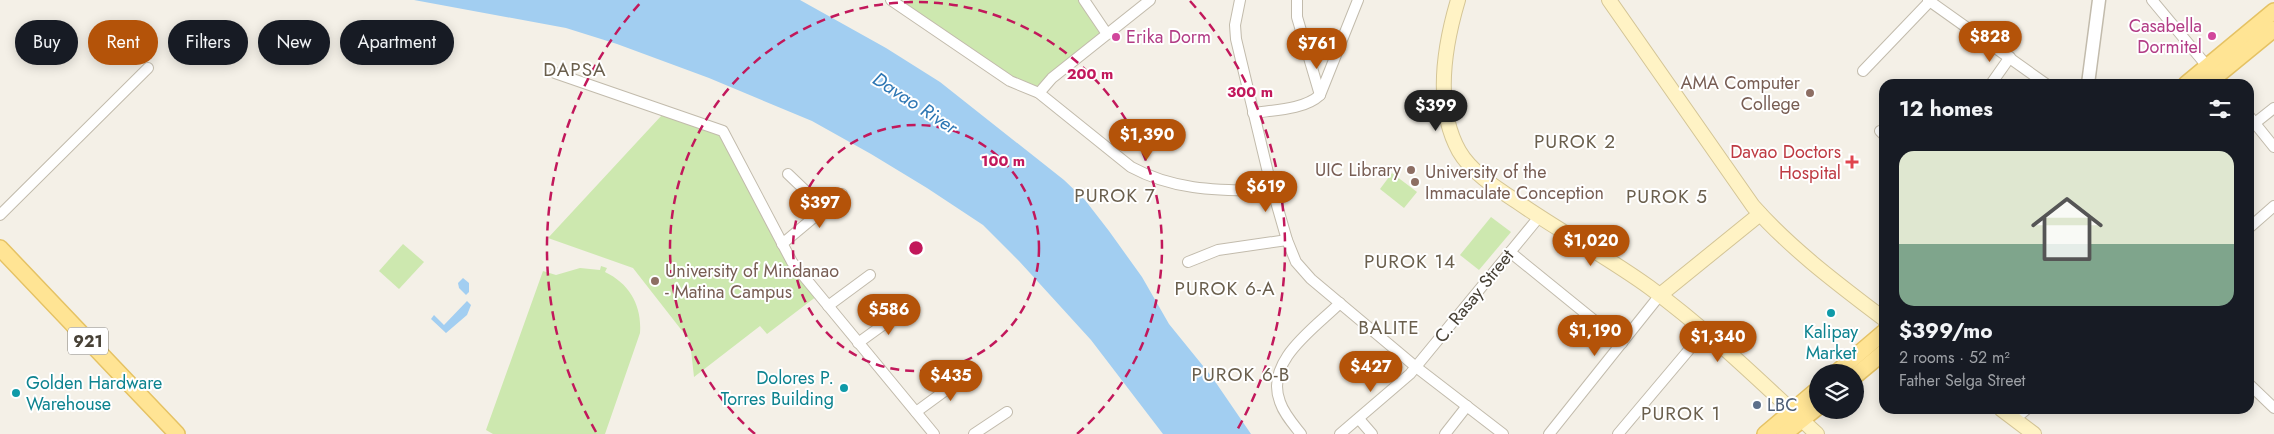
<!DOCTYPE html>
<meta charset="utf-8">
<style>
:root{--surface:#171b24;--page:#242831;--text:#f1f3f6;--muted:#9ea1a6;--line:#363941;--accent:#b45309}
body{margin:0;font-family:Jost,sans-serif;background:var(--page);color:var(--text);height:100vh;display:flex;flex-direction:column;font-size:19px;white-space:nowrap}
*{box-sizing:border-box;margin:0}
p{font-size:16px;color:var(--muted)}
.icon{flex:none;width:28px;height:28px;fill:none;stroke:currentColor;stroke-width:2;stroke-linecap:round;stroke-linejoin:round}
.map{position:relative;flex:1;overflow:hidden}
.details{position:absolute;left:1879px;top:79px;width:375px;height:335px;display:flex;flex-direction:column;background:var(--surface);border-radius:15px;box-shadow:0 2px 12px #0003}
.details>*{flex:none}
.top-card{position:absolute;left:15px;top:20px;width:475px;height:45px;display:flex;gap:10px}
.tools{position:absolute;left:1809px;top:364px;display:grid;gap:10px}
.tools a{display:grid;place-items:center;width:55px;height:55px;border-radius:50%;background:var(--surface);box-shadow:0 2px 12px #0003;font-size:25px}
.price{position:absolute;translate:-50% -42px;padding:0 11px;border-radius:18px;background:var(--accent);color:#fff;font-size:16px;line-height:32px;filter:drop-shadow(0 1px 2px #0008)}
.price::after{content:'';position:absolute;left:50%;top:30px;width:15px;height:11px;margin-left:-8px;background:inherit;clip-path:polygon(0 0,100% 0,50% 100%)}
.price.active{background:#222;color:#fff}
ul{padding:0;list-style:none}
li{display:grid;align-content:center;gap:10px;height:265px;padding:0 20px}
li+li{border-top:1px solid var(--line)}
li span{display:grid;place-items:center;height:155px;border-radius:15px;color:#555}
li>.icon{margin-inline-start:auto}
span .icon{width:90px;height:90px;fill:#fffc;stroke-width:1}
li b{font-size:21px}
h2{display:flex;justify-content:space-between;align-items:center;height:60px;padding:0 20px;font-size:21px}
.pill{padding:0 18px;border-radius:22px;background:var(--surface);box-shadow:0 2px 12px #0003;font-size:18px;line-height:45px}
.pill.active{background:var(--accent);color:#fff}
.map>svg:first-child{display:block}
</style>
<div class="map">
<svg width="2274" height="434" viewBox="0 0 2274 434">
<rect width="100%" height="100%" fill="#f4f0e7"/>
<g fill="#cde8af">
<polygon points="910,0 1079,0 1102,31 1036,87 1014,80 906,5"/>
<polygon points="662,115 720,133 817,296 767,334 760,326 694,377 690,341 633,268 548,238"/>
<polygon points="1392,173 1417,192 1404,208 1380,189"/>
<polygon points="1491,217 1511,232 1479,270 1460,255"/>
<polygon points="403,244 424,262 399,289 379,271"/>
<path d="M601,266L607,268L605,272C630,284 642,306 640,333L605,434H493L486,430L543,271L556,275L580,268L600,270Z"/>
</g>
<g fill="#a2cef1">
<polygon points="414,0 800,0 886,48 940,82 1064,180 1085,200 1109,231 1142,277 1169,324 1212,377 1251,434 1163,434 1091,340 1019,261 983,225 927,188 871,154 812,121 709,78 617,44 566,28"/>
<polygon points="463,278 469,283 469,292 466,295 459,288 458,283"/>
<polygon points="467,301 471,305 467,315 446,333 431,319 434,315 444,325"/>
</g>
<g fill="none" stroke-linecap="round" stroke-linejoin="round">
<g stroke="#c2bbac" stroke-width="12">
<g id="minor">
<path d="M891,0L1010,81L1039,93L1131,167C1177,192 1222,190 1273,191"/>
<polyline points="1084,0 1107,34"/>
<polyline points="1240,0 1235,25 1236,39 1270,181 1287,240 1296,262 1311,279 1416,367 1503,434"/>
<polyline points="1297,0 1297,17 1320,95"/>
<polyline points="1928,0 2046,84"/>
<polyline points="2152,0 2222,84"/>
<polyline points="1863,71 1930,1"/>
<polyline points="555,73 723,131 792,262 934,434"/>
<polyline points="1991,84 2010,57"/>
<polyline points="1039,93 1052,78 1150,0"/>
<path d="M1253,113C1273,110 1304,110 1320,95L1358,0"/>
<polyline points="2249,116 2274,147"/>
<polyline points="2255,123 2274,108"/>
<polyline points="1880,131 1884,135"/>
<polyline points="788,174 811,196 822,212"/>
<polyline points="0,215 148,68"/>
<polyline points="2249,228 2274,206"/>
<polyline points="782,244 842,194"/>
<polyline points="1510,252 1622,343"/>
<polyline points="1188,262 1218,250 1287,240"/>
<polyline points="828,306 870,275"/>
<polyline points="858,343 905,309"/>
<polyline points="2249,384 2274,408"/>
<polyline points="916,412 972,371"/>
<polyline points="1359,419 1372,434"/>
<polyline points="2015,419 2027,409"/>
<polyline points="974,434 1007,412"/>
<path d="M1301,434C1293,424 1284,414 1280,402C1264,361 1315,328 1340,303"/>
<polyline points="1340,434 1410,374 1539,217"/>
<polyline points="1445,434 1467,406"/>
<polyline points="1549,434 1660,295"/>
<polyline points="1618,434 1704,332"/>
</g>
</g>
<g stroke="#c2bbac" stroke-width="15">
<polyline id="tertiary" points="2088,84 2099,0"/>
</g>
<g stroke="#d4c596" stroke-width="16">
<g id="secondary">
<path d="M1458,0C1444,47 1434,106 1459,151C1471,172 1496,188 1516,201C1559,231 1606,256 1649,287C1709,331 1763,384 1817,434"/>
<path d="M1609,0L1753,206C1791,249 1838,284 1884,319"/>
<polyline points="1660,295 1760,214"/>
<polyline points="2001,409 2034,434"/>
</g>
</g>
<g stroke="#e5c264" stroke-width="18">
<g id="primary">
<polyline points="2186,84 2274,11"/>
<polyline points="2207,84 2274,29"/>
<polyline points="0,248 177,434"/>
<polyline points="1837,372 1884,332"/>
<polyline points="1855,376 1884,352"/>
<polyline points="1765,434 1818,389"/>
<polyline points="1784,434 1818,407"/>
</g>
</g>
<use href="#minor" stroke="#fff" stroke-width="10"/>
<use href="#tertiary" stroke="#fff" stroke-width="12"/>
<use href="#secondary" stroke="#fff3c5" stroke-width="14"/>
<use href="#primary" stroke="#ffe494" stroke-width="15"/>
</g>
<g fill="none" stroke="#c2185b" stroke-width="2.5" stroke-dasharray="9 6">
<circle cx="916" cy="248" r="123"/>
<path d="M755 434A246 246 0 1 1 1077 434"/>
<path d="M596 432A369 369 0 0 1 642 1M1190 1A369 369 0 0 1 1236 432"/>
</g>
<g fill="#d1479c" stroke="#fff" stroke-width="2">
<circle cx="2212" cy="36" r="5"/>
<circle cx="1116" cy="37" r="5"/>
</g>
<g fill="#8d6e63" stroke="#fff" stroke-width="2">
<circle cx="1810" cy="93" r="5"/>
<circle cx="1411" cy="170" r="5"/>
<circle cx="1415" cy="182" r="5"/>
<circle cx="655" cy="281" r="5"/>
</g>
<path fill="#e0444e" stroke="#fff" stroke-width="2" d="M1849.5 154.5h5v5h5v5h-5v5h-5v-5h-5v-5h5z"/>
<g fill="#0f9aa8" stroke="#fff" stroke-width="2">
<circle cx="1831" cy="313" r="5"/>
<circle cx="844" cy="388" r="5"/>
<circle cx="16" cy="393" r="5"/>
</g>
<circle fill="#5c6f8a" stroke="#fff" stroke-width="2" cx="1757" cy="405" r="5"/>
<g text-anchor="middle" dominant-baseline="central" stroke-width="4" stroke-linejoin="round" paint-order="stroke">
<rect fill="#fff" stroke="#7e7a72" stroke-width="1" x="68" y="327.5" width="40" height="27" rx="4"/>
<g font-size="16" font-weight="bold" fill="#474136">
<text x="88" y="341">921</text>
</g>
<g font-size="18" fill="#b23c85" stroke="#fff" text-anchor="end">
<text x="2202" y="26">Casabella<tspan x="2202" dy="21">Dormitel</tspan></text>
<text x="1126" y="37" text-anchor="start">Erika Dorm</text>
</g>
<g font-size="18" fill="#785e54" stroke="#fff" text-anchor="end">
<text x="1800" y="83">AMA Computer<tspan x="1800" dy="21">College</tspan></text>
<text x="1401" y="170">UIC Library</text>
<text x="1425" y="172" text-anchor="start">University of the<tspan x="1425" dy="21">Immaculate Conception</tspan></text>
<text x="665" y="271" text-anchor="start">University of Mindanao<tspan x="665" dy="21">- Matina Campus</tspan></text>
</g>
<g font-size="18" fill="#be3a42" stroke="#fff" text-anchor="end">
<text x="1841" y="152">Davao Doctors<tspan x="1841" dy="21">Hospital</tspan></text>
</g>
<g font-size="18" fill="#474136" stroke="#fff">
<text transform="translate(1474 296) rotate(-51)">C. Rasay Street</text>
</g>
<g font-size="18" fill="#0d838f" stroke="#fff">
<text x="1831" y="332">Kalipay<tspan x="1831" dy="21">Market</tspan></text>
<text x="834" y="378" text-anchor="end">Dolores P.<tspan x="834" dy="21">Torres Building</tspan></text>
<text x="26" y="383" text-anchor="start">Golden Hardware<tspan x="26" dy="21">Warehouse</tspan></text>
</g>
<g font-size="18" fill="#4e5e75" stroke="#fff" text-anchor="start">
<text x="1767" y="405">LBC</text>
</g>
<g font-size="19" letter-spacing="1" fill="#6a5f4d" stroke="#fff">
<text x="575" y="69">DAPSA</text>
<text x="1575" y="141">PUROK 2</text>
<text x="1115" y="195">PUROK 7</text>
<text x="1667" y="196">PUROK 5</text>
<text x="1410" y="261">PUROK 14</text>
<text x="1225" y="288">PUROK 6-A</text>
<text x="1389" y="327">BALITE</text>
<text x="1241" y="374">PUROK 6-B</text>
<text x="1681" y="413">PUROK 1</text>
</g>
<g font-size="19" font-style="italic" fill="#2e77b4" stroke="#fff">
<text transform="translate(915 103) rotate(33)">Davao River</text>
</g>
</g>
<circle cx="916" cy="248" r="8" fill="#c2185b" stroke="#fff" stroke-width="2.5"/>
<g font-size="15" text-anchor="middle" font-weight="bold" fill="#c2185b" stroke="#fff" stroke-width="4" stroke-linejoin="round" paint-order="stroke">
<text x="1090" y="79">200 m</text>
<text x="1250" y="97">300 m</text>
<text x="1003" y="166">100 m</text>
</g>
</svg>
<div class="tools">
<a><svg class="icon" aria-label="layers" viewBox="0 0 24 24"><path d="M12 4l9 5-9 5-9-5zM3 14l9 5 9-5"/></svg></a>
</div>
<b class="price" style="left:1990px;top:63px">$828</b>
<b class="price" style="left:1317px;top:70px">$761</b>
<b class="price active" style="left:1436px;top:132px">$399</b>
<b class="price" style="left:1147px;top:161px">$1,390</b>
<b class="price" style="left:1266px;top:213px">$619</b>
<b class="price" style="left:820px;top:229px">$397</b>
<b class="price" style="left:1591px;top:267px">$1,020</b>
<b class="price" style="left:889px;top:336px">$586</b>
<b class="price" style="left:1595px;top:357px">$1,190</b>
<b class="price" style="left:1718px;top:363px">$1,340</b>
<b class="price" style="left:1371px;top:393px">$427</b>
<b class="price" style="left:951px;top:402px">$435</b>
<div class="top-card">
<a class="pill">Buy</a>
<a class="pill active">Rent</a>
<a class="pill">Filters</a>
<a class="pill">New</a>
<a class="pill">Apartment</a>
</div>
<section class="details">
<h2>12 homes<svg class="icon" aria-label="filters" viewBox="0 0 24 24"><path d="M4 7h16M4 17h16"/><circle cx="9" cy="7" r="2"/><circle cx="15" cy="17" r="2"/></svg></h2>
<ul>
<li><span style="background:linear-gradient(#dfe7d0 60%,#7fa58c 0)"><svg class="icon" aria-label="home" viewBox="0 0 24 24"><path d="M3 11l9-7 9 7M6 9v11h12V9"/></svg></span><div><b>$399/mo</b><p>2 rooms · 52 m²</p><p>Father Selga Street</p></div></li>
</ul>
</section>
</div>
